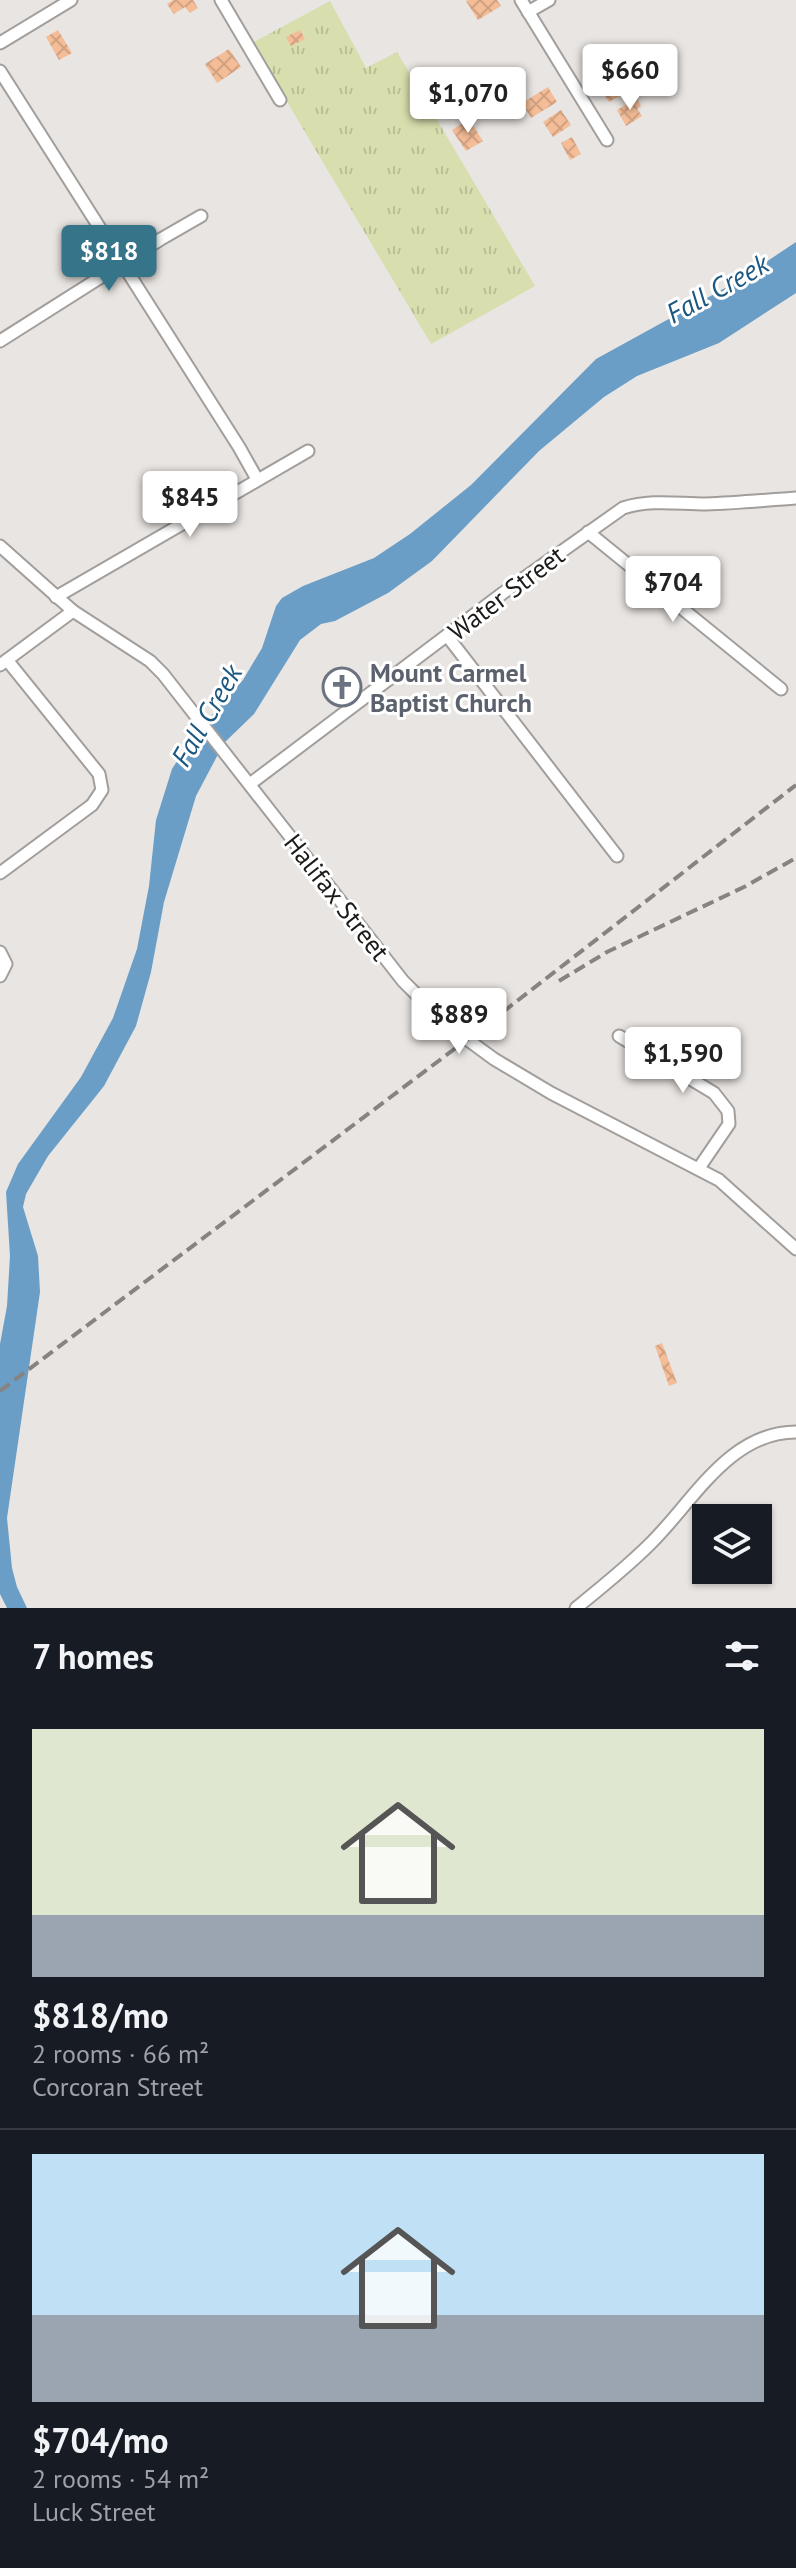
<!DOCTYPE html>
<meta charset="utf-8">
<style>
:root{--surface:#171b24;--page:#20242c;--text:#f1f3f6;--muted:#9ea1a6;--line:#363941;--accent:#357489}
body{margin:0;font-family:"PT Sans",sans-serif;background:var(--page);color:var(--text);height:100vh;display:flex;flex-direction:column;font-size:30px;white-space:nowrap}
*{box-sizing:border-box;margin:0}
p{font-size:26px;color:var(--muted)}
.icon{flex:none;width:44px;height:44px;fill:none;stroke:currentColor;stroke-width:2;stroke-linecap:round;stroke-linejoin:round}
.map{position:relative;height:1608px;overflow:hidden}
.panel{display:flex;flex-direction:column;background:var(--surface);flex:1}
.panel>*{flex:none}
.buttons{position:absolute;left:692px;top:1504px;display:grid;gap:16px}
.buttons a{display:grid;place-items:center;width:80px;height:80px;border-radius:0px;background:var(--surface);box-shadow:0 2px 6px #0004;font-size:40px}
.price{position:absolute;translate:-50% -68px;padding:0 18px;border-radius:8px;background:#fff;color:#222;font-size:26px;line-height:52px;filter:drop-shadow(0 2px 4px #0008)}
.price::after{content:'';position:absolute;left:50%;top:48px;width:24px;height:18px;margin-left:-12px;background:inherit;clip-path:polygon(0 0,100% 0,50% 100%)}
.price.selected{background:var(--accent);color:#fff}
ul{padding:0;list-style:none}
li{display:grid;align-content:center;gap:16px;height:424px;padding:0 32px}
li+li{border-top:2px solid var(--line)}
li span{display:grid;place-items:center;height:248px;border-radius:0px;color:#555}
li>.icon{margin-inline-start:auto}
span .icon{width:144px;height:144px;fill:#fffc;stroke-width:1}
li b{font-size:34px}
h2{display:flex;justify-content:space-between;align-items:center;height:96px;padding:0 32px;font-size:34px}
.map>svg:first-child{display:block}
</style>
<div class="map">
<svg width="796" height="1608" viewBox="0 0 796 1608">
<defs>
<pattern id="park-tufts" width="24" height="20" patternUnits="userSpaceOnUse" patternTransform="scale(2)"><rect width="24" height="20" fill="#d9deae"/><path d="M3 7l-1-3M5 7V3M7 7l1-3M15 17l-1-3M17 17v-4M19 17l1-3" fill="none" stroke="#babe95"/></pattern>
<pattern id="building-cross-hatch" width="8" height="8" patternUnits="userSpaceOnUse" patternTransform="scale(2)"><rect width="8" height="8" fill="#f4bd97"/><path d="M0 0l8 8M0 8l8-8" fill="none" stroke="#d1a282"/></pattern>
</defs>
<rect width="100%" height="100%" fill="#e9e5e2"/>
<polygon fill="url(#park-tufts)" points="330,1 366,68 397,52 535,286 431,344 252,43"/>
<polygon fill="#6a9ec6" points="796,242 796,293 719,343 637,376 604,397 539,451 432,561 388,593 335,621 321,624 300,640 254,714 224,743 196,796 164,902 151,972 136,1026 104,1086 48,1156 26,1194 23,1207 38,1256 40,1292 7,1518 12,1568 17,1587 27,1608 7,1608 0,1594 0,1344 7,1306 10,1256 6,1192 18,1164 81,1077 113,1018 137,949 149,886 156,820 172,769 194,735 243,680 262,648 276,606 282,598 303,586 374,558 410,534 471,485 596,359 736,282"/>
<g fill="url(#building-cross-hatch)">
<polygon points="173,0 193,0 198,8 190,13 185,7 174,14 167,4"/>
<polygon points="468,0 497,0 501,6 478,20 466,1"/>
<polygon points="58,30 72,53 59,60 46,37"/>
<polygon points="300,30 305,39 291,46 286,37"/>
<polygon points="611,48 621,63 598,77 589,62"/>
<polygon points="229,49 241,67 217,83 205,64"/>
<polygon points="625,71 635,87 609,102 599,87"/>
<polygon points="548,87 557,102 531,118 522,103"/>
<polygon points="637,98 641,106 637,109 642,116 626,126 617,110"/>
<polygon points="561,110 571,125 553,137 543,122"/>
<polygon points="469,119 483,141 466,151 452,130"/>
<polygon points="572,137 581,154 570,160 561,143"/>
<polygon points="662,1343 677,1383 669,1386 655,1346"/>
</g>
<g fill="none" stroke-linecap="round" stroke-linejoin="round">
<g stroke="#a29e9b" stroke-width="15">
<g id="street">
<polyline points="221,0 280,100"/>
<polyline points="521,0 607,140"/>
<polyline points="528,12 549,0"/>
<polyline points="0,43 71,0"/>
<polyline points="0,71 239,447 257,479"/>
<polyline points="0,341 161,239 201,216"/>
<polyline points="588,532 781,689"/>
<polyline points="0,546 73,611 150,661 163,674 403,981 445,1023 494,1059 551,1093 719,1180 796,1249"/>
<polyline points="56,597 308,451"/>
<polyline points="448,637 617,856"/>
<polyline points="0,665 73,611"/>
<path d="M250,784L503,593L623,508C652,499 677,504 706,504C736,503 766,500 796,498"/>
<polyline points="0,873 92,805 102,790 99,774 7,660"/>
<polyline points="0,952 6,964 0,976"/>
<polyline points="619,1036 714,1093 728,1111 729,1124 699,1168"/>
<path d="M576,1608C602,1587 627,1567 650,1544C693,1502 729,1432 796,1432"/>
</g>
</g>
<use href="#street" stroke="#fff" stroke-width="11"/>
<g stroke="#868381" stroke-width="4" stroke-dasharray="12 6" stroke-linecap="butt">
<polyline points="559,981 607,952 744,887 796,858"/>
<polyline points="0,1391 477,1032 796,785"/>
</g>
</g>
<defs>
<g id="church-ring" transform="scale(2)"><circle r="9.5" fill="#fff" stroke="#6b7280" stroke-width="1.5"/><path d="M-1.2-6h2.4v3.5h3.3v2.4h-3.3V6h-2.4V-.1h-3.3v-2.4h3.3Z" fill="#6b7280"/></g>
</defs>
<g fill-rule="evenodd">
<use href="#church-ring" x="342" y="687"/>
</g>
<g text-anchor="middle" dominant-baseline="central" stroke-width="6" stroke-linejoin="round" paint-order="stroke">
<g font-size="26" fill="#1c1a19" stroke="#fff">
<text transform="translate(506 593) rotate(-37)">Water Street</text>
<text transform="translate(337 897) rotate(52)">Halifax Street</text>
</g>
<g font-size="26" font-weight="bold" fill="#5b616d" stroke="#fff" text-anchor="start">
<text x="370" y="672">Mount Carmel<tspan x="370" dy="30">Baptist Church</tspan></text>
</g>
<g font-size="28" font-style="italic" fill="#1b577f" stroke="#fff">
<text transform="translate(717 288) rotate(-29)">Fall Creek</text>
<text transform="translate(206 715) rotate(-60)">Fall Creek</text>
</g>
</g>
</svg>
<div class="buttons">
<a><svg class="icon" aria-label="layers" viewBox="0 0 24 24"><path d="M12 4l9 5-9 5-9-5zM3 14l9 5 9-5"/></svg></a>
</div>
<b class="price" style="left:630px;top:112px">$660</b>
<b class="price" style="left:468px;top:135px">$1,070</b>
<b class="price selected" style="left:109px;top:293px">$818</b>
<b class="price" style="left:190px;top:539px">$845</b>
<b class="price" style="left:673px;top:624px">$704</b>
<b class="price" style="left:459px;top:1056px">$889</b>
<b class="price" style="left:683px;top:1095px">$1,590</b>
</div>
<section class="panel">
<h2>7 homes<svg class="icon" aria-label="filters" viewBox="0 0 24 24"><path d="M4 7h16M4 17h16"/><circle cx="9" cy="7" r="2"/><circle cx="15" cy="17" r="2"/></svg></h2>
<ul>
<li><span style="background:linear-gradient(#dfe7d0 75%,#9aa5b1 0)"><svg class="icon" aria-label="home" viewBox="0 0 24 24"><path d="M3 11l9-7 9 7M6 9v11h12V9"/></svg></span><div><b>$818/mo</b><p>2 rooms · 66 m²</p><p>Corcoran Street</p></div></li>
<li><span style="background:linear-gradient(#bfe0f5 65%,#9aa5b1 0)"><svg class="icon" aria-label="home" viewBox="0 0 24 24"><path d="M3 11l9-7 9 7M6 9v11h12V9"/></svg></span><div><b>$704/mo</b><p>2 rooms · 54 m²</p><p>Luck Street</p></div></li>
</ul>
</section>
